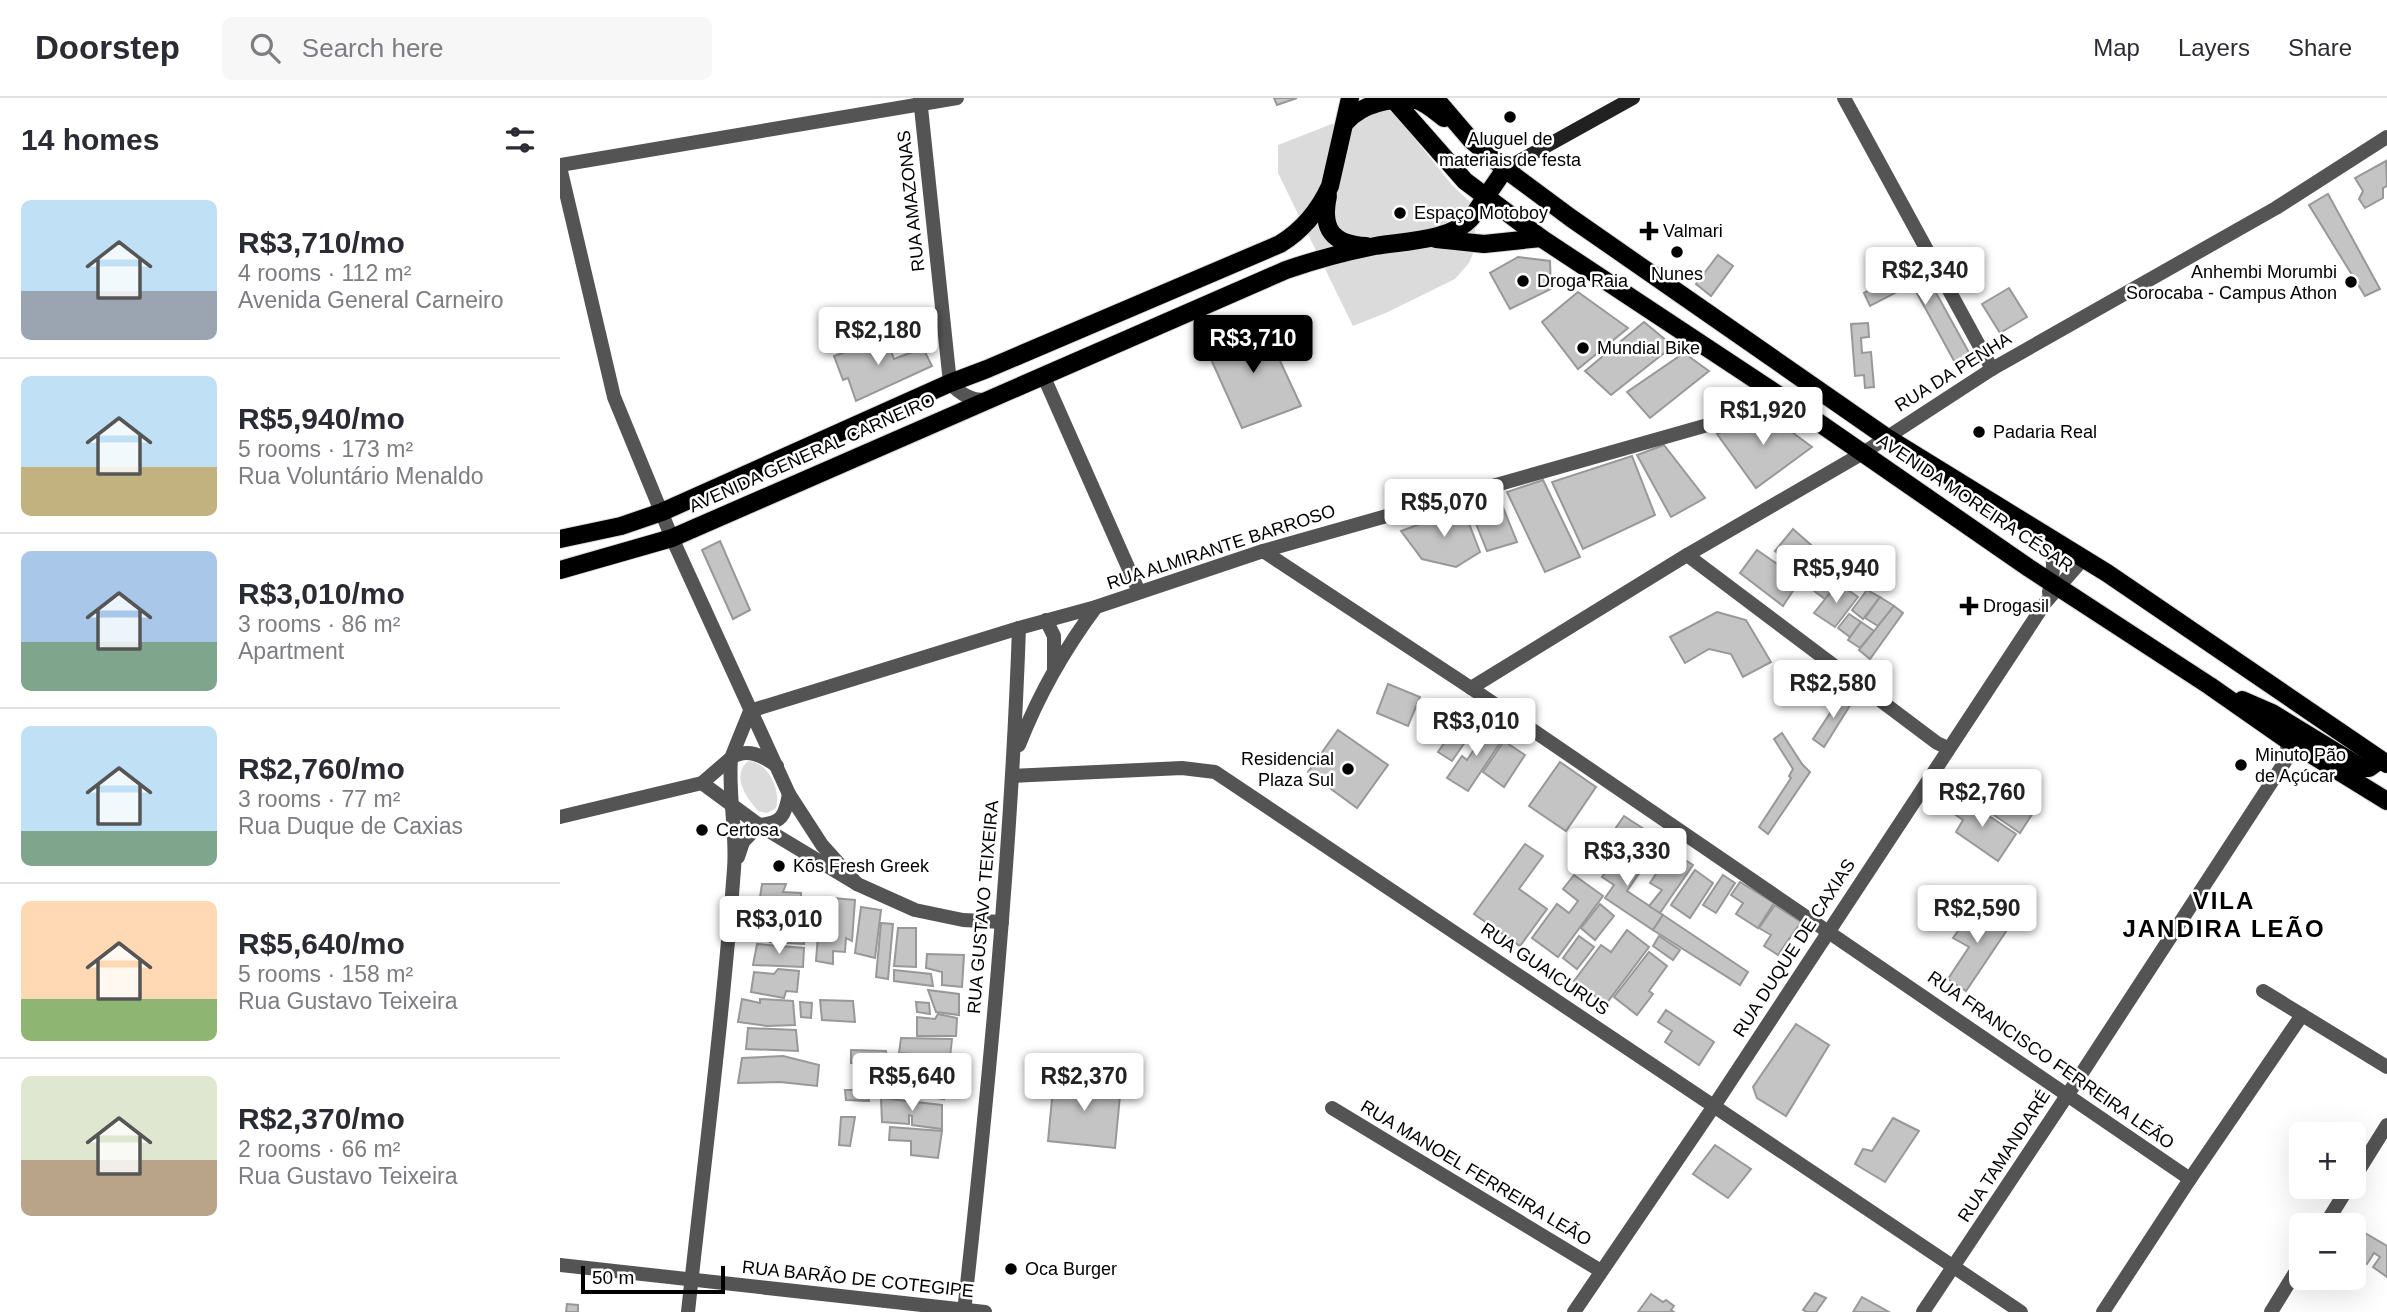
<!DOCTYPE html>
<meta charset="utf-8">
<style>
:root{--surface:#fff;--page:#f7f7f7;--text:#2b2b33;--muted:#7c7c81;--line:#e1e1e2;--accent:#000}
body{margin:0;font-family:Helvetica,sans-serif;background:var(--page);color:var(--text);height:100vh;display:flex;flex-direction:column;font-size:26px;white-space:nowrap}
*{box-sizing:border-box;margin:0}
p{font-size:23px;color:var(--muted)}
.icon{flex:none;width:38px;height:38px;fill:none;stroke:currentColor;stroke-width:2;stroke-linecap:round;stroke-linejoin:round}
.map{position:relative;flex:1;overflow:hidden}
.side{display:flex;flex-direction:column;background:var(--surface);width:560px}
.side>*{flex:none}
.controls{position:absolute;left:1729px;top:1024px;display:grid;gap:14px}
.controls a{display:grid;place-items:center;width:77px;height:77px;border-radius:10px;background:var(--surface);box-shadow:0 7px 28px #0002;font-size:35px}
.scale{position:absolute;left:21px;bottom:18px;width:144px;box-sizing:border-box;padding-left:7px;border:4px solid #000;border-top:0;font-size:19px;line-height:24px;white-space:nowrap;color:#000;-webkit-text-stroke:5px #fff;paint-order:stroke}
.price{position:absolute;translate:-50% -60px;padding:0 16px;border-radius:7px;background:#fff;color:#222;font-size:23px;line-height:46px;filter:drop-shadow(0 2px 4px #0008)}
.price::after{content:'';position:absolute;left:50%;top:42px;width:21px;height:16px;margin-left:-10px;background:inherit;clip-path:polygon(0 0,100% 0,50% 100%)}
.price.on{background:var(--accent);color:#fff}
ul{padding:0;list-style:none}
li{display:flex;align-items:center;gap:21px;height:175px;padding:0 21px}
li+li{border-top:2px solid var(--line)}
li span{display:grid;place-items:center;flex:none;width:196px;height:140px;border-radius:10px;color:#555}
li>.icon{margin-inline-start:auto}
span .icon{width:84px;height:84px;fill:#fffc;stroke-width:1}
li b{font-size:30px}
h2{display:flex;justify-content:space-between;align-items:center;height:84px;padding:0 21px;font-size:30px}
header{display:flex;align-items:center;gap:42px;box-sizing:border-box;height:98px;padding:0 35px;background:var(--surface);border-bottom:2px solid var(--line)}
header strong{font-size:33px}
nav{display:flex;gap:38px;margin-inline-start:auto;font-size:24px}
.search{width:490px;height:63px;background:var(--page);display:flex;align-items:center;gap:18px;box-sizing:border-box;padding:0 24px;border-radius:10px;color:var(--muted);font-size:26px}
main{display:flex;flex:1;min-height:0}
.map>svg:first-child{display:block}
</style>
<header>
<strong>Doorstep</strong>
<div class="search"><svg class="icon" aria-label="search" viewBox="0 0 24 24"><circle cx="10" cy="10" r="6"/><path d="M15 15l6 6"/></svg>Search here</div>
<nav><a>Map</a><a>Layers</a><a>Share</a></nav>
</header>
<main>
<section class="side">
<h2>14 homes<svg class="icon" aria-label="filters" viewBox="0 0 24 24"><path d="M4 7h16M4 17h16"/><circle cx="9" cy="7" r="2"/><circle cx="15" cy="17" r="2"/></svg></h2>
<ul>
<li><span style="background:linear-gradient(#bfe0f5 65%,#9aa5b1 0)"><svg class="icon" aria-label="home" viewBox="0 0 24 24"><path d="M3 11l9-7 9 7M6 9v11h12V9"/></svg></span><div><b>R$3,710/mo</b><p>4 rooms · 112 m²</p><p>Avenida General Carneiro</p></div></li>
<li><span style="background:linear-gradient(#bfe0f5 65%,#c2b280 0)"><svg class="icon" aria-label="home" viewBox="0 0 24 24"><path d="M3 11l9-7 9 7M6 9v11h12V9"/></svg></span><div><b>R$5,940/mo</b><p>5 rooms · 173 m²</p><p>Rua Voluntário Menaldo</p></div></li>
<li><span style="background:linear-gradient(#a9c7e8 65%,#7fa58c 0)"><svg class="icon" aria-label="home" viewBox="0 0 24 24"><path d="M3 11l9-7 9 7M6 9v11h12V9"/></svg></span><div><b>R$3,010/mo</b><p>3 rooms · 86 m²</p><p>Apartment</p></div></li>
<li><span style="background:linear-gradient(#bfe0f5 75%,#7fa58c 0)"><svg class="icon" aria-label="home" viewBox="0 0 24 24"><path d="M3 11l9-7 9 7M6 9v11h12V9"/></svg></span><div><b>R$2,760/mo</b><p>3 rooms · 77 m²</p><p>Rua Duque de Caxias</p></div></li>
<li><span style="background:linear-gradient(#ffd9b3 70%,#8fb573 0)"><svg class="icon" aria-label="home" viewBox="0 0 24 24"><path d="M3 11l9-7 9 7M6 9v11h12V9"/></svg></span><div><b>R$5,640/mo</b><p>5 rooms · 158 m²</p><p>Rua Gustavo Teixeira</p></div></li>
<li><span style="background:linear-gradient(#dfe7d0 60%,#b9a48a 0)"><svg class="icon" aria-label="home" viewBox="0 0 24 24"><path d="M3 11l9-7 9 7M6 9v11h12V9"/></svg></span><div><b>R$2,370/mo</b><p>2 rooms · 66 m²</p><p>Rua Gustavo Teixeira</p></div></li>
</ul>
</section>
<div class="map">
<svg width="1827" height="1214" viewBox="0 0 1827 1214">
<rect width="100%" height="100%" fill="#fff"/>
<g fill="#dbdbdb">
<polygon points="823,6 839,21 892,87 911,105 917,146 909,165 895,181 828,214 793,228 718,75 718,47"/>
<path d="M188,663C208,664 221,692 216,710L207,715L198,713C186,699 171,678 188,663Z"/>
</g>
<g fill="#c4c4c4" stroke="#989898" stroke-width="2">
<polygon points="714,0 737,0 717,7"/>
<polygon points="1826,63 1827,88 1823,90 1823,100 1805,110 1799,101 1803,93 1795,80"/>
<polygon points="1768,96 1820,191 1805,198 1749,107"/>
<polygon points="1158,157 1173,168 1151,198 1136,186"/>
<polygon points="958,159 990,163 991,191 950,211 930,175"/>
<polygon points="1359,164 1412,260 1398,270 1352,186 1310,208 1304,195"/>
<polygon points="1449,190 1467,219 1440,235 1422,206"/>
<polygon points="1018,194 1068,230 1018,271 982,224"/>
<polygon points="701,222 741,308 682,330 645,248"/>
<polygon points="1084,224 1113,248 1051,297 1025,273"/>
<polygon points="1308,225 1309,239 1301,240 1302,255 1311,254 1314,289 1305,290 1304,277 1295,278 1291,226"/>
<polygon points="326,239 334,261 363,250 372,268 296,303 288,280 283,282 274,258"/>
<polygon points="1124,255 1149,273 1090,320 1067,294"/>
<polygon points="1205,314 1252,349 1196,390 1157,336"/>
<polygon points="1104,347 1145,400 1111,419 1077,357"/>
<polygon points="1072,358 1095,417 1023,451 992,384"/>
<polygon points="983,382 1020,459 985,474 947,394"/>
<polygon points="938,397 957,444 927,453 909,408"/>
<polygon points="903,410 920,454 896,469 862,461 841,433"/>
<polygon points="1233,431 1266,460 1249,481 1215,453"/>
<polygon points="160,443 190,512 173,521 142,452"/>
<polygon points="1197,452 1240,482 1223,508 1180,475"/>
<polygon points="1270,456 1284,470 1273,482 1258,470"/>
<polygon points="1265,477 1276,487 1265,501 1253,492"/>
<polygon points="1278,485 1298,499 1275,529 1254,515"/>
<polygon points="1307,492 1320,499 1303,521 1292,512"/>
<polygon points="1320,499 1334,508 1318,528 1305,520"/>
<polygon points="1334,508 1343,515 1310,561 1299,552"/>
<polygon points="1157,514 1186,522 1211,564 1183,579 1171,556 1149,551 1125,565 1110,539"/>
<polygon points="1289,516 1301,524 1290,539 1278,530"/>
<polygon points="1301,524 1314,533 1300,550 1288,542"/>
<polygon points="828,586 860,599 848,628 817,615"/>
<polygon points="1284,594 1294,601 1264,649 1253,641"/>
<polygon points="895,611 917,627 892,663 878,654 889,638 881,632"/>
<polygon points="924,626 944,639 908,693 887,680 902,658 907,662 919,644 914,641"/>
<polygon points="778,632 828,667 797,710 748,674"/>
<polygon points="1222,635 1242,666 1250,674 1208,736 1199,729 1231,680 1229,678 1233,671 1214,641"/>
<polygon points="944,643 965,657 944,689 923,674"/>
<polygon points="1000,664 1036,689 1006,733 969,708"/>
<polygon points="1405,676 1440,697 1446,690 1476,710 1460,735 1431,715 1434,709 1431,706 1427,713 1396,692"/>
<polygon points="1399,698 1456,736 1438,763 1396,734 1403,722 1390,713"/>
<polygon points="1064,718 1087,733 1069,759 1046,744"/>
<polygon points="965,746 983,758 959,791 987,811 960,848 914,816"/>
<polygon points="1050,749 1082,771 1067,793 1103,817 1093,832 1045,800 1054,787 1042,779 1046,773 1038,767"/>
<polygon points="1111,753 1133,767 1100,815 1089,808 1102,792 1090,785"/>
<polygon points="1135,772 1153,785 1130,820 1111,807"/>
<polygon points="1014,777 1043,798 998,859 972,840 997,806 1009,815 1018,803 1003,791"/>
<polygon points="1163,777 1175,785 1156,815 1143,807"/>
<polygon points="1180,784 1214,805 1198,830 1176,816 1183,805 1171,797"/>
<polygon points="202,786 226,786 223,794 241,795 241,808 254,808 253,823 219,821 196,825"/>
<polygon points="261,799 295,802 292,843 286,840 285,854 273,853 273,866 256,863"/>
<polygon points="1040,806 1054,818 1035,842 1021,830"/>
<polygon points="1215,807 1241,824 1218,857 1204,848 1211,837 1199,830"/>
<polygon points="1417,807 1449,829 1406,893 1388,881 1409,849 1393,840"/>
<polygon points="301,809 321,812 315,860 295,855"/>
<polygon points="1103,817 1188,874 1180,887 1093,832"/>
<polygon points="321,825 333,826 328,881 316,879"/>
<polygon points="210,829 243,831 244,846 210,844"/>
<polygon points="338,830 356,830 356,869 334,868"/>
<polygon points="1067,832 1089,849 1046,906 1014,883 1041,847 1051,854"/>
<polygon points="1019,838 1034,849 1017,871 1003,860"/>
<polygon points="1099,838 1120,852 1113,862 1093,848"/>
<polygon points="197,846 244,850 243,869 193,867"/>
<polygon points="1089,854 1107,868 1089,893 1093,896 1077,917 1054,899"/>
<polygon points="367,856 404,857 402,889 382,887 382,874 366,870"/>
<polygon points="218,871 239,873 237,894 226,893 224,900 191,894 194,874 214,876"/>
<polygon points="334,872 371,876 373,888 334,883"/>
<polygon points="368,892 399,896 399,917 376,914"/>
<polygon points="182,901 200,905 200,901 233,903 235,927 207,928 178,924"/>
<polygon points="260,902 293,903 295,924 262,922"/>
<polygon points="240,904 252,905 251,920 241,919"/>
<polygon points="356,904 369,905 370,916 357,914"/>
<polygon points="1106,912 1154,944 1139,967 1105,944 1112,933 1098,924"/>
<polygon points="378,916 397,920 396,938 357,938 357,919 375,921"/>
<polygon points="1236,926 1269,947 1226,1018 1197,1000 1193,989"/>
<polygon points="188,930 236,932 238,953 186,951"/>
<polygon points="341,940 392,941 390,959 339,955"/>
<polygon points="291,952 326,953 327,966 291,965"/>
<polygon points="223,958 259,967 257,988 220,984 178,985 182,960"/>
<polygon points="339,958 390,960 389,971 339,968"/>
<polygon points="298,967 387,972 384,1001 298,989"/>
<polygon points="494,980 561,987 555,1050 488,1043"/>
<polygon points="285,992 307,992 309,1003 286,1002"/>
<polygon points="321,1000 382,1007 382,1031 352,1027 352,1018 349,1017 349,1026 322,1024"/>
<polygon points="281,1019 295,1019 290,1048 279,1047"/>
<polygon points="1333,1020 1359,1033 1325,1084 1295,1066 1303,1051 1312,1053"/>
<polygon points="330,1029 382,1033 378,1060 351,1057 351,1043 329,1042"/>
<polygon points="1155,1047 1191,1071 1168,1100 1133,1076"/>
<polygon points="1805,1135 1827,1148 1827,1179 1813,1169 1820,1159 1814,1155 1807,1166 1794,1158 1794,1152"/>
<polygon points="1255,1195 1266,1200 1256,1214 1247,1214 1243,1212"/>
<polygon points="1091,1196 1103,1204 1106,1202 1114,1208 1111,1212 1114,1214 1078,1214"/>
<polygon points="1302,1199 1329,1214 1293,1214"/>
<polygon points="7,1206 18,1207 18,1214 6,1214"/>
</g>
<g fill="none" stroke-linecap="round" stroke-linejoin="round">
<g stroke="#dbdbdb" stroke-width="20">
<g id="primary">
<polyline points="832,0 905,83 981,140 1229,304 1469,470 1650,588 1723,639 1827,703"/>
<polyline points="875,0 911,42 945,71 1011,120 1326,339 1547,475 1827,666"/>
<path d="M786,24C803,5 831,0 856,2C866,5 876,14 884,20"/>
<path d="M768,98C761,131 772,146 806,148"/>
<polyline points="876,141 924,146 981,140"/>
<path d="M0,441L61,428L102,414L390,285L427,271L720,146C743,132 759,112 770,88L790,0"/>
<path d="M0,472L112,440L726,172C755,162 785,154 815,148C844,143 892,143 912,119L945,71"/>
<polyline points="1682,602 1712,615 1802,670 1809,670 1820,662"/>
</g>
</g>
<g stroke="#545454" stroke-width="14">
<path d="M360,0L390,285C400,296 412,303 427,302"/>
<polyline points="1284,0 1432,271"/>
<polyline points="0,67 397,0"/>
<polyline points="0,69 54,299 112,440 229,696 262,747 297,786"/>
<polyline points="483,277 579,494"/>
<path d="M1480,434C1496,453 1495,471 1489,494"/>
<polyline points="703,453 911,590 1630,1081"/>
<polyline points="1127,457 1377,645 1388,650"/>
<polyline points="486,522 494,538 494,572"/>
<polyline points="911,590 1127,457 1303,355"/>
<polyline points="190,613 459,530 536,509 703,453 1229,304"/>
<path d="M459,647C478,598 504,552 536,509"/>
<path d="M171,660C187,649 203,658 217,668"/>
<polyline points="453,678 622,670 655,674 1461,1214"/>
<polyline points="142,685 199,727 297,786 355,812 403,822 442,824"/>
<polyline points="0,719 142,685 171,660 190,613"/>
<path d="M199,727C222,725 225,718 229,696"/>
<polyline points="178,759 183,744 199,727"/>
<polyline points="1703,893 1827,969"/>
<polyline points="772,1010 1041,1173"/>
<polyline points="1794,1080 1827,1027"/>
<polyline points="1765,1127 1789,1088"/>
<polyline points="0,1167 425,1214"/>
<path d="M128,1214C144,1066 163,919 174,771C177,734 168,697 171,660"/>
<path d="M404,1214C429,986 451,758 459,530"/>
<polyline points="1014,1214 1154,1008 1485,505 1524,460"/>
<polyline points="1363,1214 1516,984 1728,659 1727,646 1723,639"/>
<polyline points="1543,1214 1630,1081 1742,917"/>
<polyline points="1711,1214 1741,1165"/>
</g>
<polyline stroke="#545454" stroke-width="14" points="1303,355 1432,271 1716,110 1827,39"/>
<polyline stroke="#212121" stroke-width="14" points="945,71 1073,0"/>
<use href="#primary" stroke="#000" stroke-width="18"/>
</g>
<g fill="#000" stroke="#fff" stroke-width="2.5">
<circle cx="950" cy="19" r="7"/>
<circle cx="840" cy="115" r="7"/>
<path d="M1085.5 122.5h7v7h7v7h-7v7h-7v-7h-7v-7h7z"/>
<circle cx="1117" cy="154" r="7"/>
<circle cx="963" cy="183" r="7"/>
<circle cx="1791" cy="184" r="7"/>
<circle cx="1023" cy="250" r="7"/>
<circle cx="1419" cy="334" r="7"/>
<path d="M1405.5 497.5h7v7h7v7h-7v7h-7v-7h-7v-7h7z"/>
<circle cx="1681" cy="667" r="7"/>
<circle cx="788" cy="671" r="7"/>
<circle cx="142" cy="732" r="7"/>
<circle cx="219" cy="768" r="7"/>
<circle cx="451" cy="1171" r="7"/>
</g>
<g text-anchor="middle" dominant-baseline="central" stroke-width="5" stroke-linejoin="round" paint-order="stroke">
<g font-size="18" fill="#000" stroke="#fff" text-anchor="start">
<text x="950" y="41" text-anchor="middle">Aluguel de<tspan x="950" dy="21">materiais de festa</tspan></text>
<text x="854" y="115">Espaço Motoboy</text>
<text x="1103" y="133">Valmari</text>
<text x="1777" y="174" text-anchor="end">Anhembi Morumbi<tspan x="1777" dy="21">Sorocaba - Campus Athon</tspan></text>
<text x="1117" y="176" text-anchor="middle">Nunes</text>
<text x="977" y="183">Droga Raia</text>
<text x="1037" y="250">Mundial Bike</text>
<text x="1433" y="334">Padaria Real</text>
<text x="1423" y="508">Drogasil</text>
<text x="1695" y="657">Minuto Pão<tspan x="1695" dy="21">de Açúcar</tspan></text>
<text x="774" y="661" text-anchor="end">Residencial<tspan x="774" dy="21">Plaza Sul</tspan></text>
<text x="156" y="732">Certosa</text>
<text x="233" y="768">Kōs Fresh Greek</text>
<text x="465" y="1171">Oca Burger</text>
</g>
<g font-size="18" fill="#000" stroke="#fff">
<text transform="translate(351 103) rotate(-96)">RUA AMAZONAS</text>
<text transform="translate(1393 274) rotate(-32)">RUA DA PENHA</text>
<text transform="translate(252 355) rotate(-24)">AVENIDA GENERAL CARNEIRO</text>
<text transform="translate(1415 405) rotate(34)">AVENIDA MOREIRA CÉSAR</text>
<text transform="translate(661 449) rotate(-18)">RUA ALMIRANTE BARROSO</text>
<text transform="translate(423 809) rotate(-85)">RUA GUSTAVO TEIXEIRA</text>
<text transform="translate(1234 850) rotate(-57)">RUA DUQUE DE CAXIAS</text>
<text transform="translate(985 871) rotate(34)">RUA GUAICURUS</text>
<text transform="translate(1491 962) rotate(35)">RUA FRANCISCO FERREIRA LEÃO</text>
<text transform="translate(1444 1058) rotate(-57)">RUA TAMANDARÉ</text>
<text transform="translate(916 1075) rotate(31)">RUA MANOEL FERREIRA LEÃO</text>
<text transform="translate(298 1181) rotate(6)">RUA BARÃO DE COTEGIPE</text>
</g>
<g font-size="24" font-weight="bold" letter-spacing="2" fill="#000" stroke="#fff">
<text x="1664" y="802">VILA<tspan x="1664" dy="28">JANDIRA LEÃO</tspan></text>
</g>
</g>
</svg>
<div class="controls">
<a>+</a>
<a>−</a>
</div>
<div class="scale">50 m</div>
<b class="price" style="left:1365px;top:209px">R$2,340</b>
<b class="price" style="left:318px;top:269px">R$2,180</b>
<b class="price on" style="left:693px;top:277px">R$3,710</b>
<b class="price" style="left:1203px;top:349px">R$1,920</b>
<b class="price" style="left:884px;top:441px">R$5,070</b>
<b class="price" style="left:1276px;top:507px">R$5,940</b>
<b class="price" style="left:1273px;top:622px">R$2,580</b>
<b class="price" style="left:916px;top:660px">R$3,010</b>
<b class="price" style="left:1422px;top:731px">R$2,760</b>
<b class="price" style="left:1067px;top:790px">R$3,330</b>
<b class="price" style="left:1417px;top:847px">R$2,590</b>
<b class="price" style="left:219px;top:858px">R$3,010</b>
<b class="price" style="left:352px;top:1015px">R$5,640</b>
<b class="price" style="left:524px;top:1015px">R$2,370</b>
</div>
</main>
